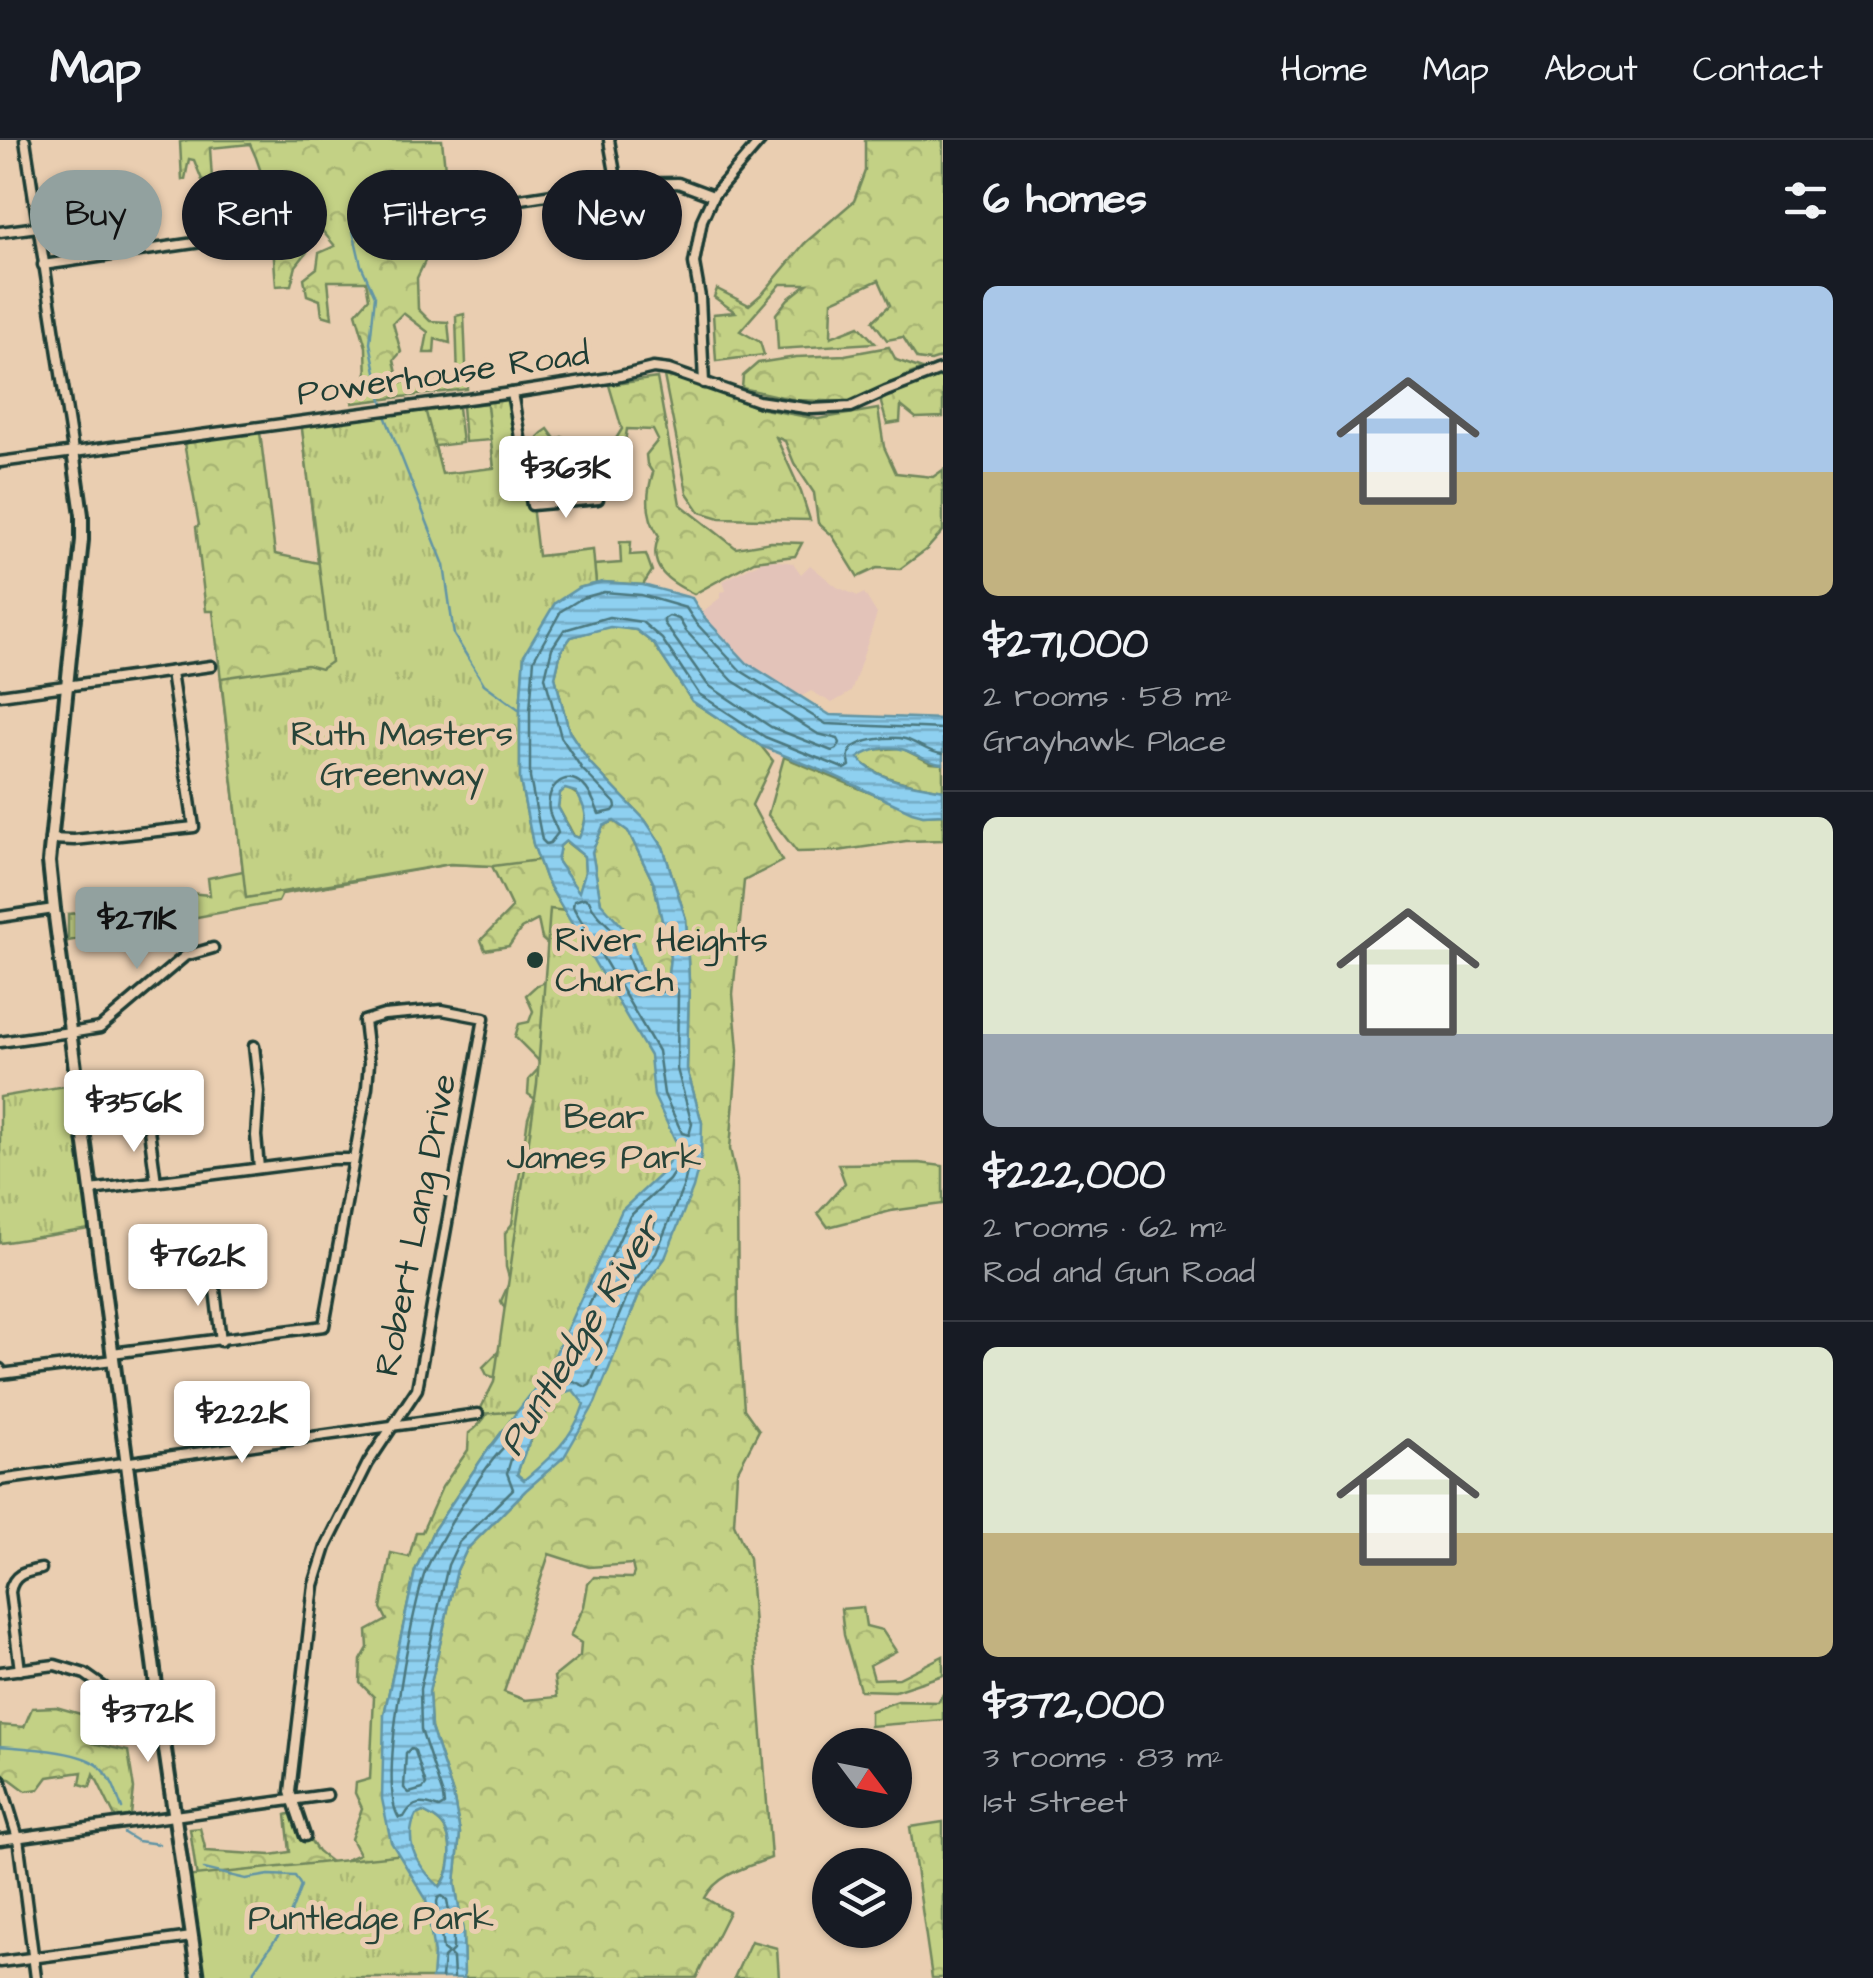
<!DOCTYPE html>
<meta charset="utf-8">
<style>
:root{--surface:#171b24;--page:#20242c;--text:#f1f3f6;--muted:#9ea1a6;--line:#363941;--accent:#92a19f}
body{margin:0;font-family:"Architects Daughter",sans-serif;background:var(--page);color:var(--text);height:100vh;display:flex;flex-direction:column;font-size:38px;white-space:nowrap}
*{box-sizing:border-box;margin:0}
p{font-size:32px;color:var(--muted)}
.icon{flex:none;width:55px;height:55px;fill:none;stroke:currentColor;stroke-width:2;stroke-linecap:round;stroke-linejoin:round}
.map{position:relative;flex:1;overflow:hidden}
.panel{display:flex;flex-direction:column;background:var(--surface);width:930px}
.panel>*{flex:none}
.top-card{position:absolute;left:30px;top:30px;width:762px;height:90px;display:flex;gap:20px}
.needle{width:65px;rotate:122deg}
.controls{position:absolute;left:812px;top:1588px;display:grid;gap:20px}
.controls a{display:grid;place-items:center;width:100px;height:100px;border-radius:50%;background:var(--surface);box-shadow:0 2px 8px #0004;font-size:50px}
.price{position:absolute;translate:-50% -85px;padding:0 22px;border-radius:10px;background:#fff;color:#222;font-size:32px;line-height:65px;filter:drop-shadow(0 2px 5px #0008)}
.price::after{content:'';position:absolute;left:50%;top:60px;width:30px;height:22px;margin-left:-15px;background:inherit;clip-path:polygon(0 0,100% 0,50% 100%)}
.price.current{background:var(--accent);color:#111}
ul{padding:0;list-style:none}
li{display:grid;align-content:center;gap:20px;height:530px;padding:0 40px}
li+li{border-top:2px solid var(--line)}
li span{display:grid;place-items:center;height:310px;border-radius:15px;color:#555}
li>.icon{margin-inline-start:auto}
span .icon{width:180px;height:180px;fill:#fffc;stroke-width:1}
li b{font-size:42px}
h2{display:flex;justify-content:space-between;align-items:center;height:120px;padding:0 40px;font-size:42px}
.chip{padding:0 35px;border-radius:45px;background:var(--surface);box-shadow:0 2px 8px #0004;font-size:35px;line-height:90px}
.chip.current{background:var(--accent);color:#111}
header{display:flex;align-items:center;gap:60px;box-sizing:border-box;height:140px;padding:0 50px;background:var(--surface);border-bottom:2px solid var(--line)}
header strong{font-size:48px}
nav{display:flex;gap:55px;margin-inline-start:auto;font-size:35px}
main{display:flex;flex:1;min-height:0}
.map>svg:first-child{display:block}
</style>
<header>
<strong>Map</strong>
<nav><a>Home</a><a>Map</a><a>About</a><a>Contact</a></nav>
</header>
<main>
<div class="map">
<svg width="943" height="1838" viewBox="0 0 943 1838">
<defs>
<pattern id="forest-crowns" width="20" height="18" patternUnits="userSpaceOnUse" patternTransform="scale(2.5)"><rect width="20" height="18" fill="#c3d185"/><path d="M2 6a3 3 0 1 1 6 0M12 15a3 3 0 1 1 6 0" fill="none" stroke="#a7b473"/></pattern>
<pattern id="park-tufts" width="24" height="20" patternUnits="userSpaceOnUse" patternTransform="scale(2.5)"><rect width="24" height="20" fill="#c3d185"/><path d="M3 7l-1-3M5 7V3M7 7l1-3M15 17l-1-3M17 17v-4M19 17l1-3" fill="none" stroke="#a7b473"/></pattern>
<pattern id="water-rules" width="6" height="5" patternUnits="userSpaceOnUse" patternTransform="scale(2.5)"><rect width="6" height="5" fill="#8ed0f0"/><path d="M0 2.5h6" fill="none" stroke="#73aac3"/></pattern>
</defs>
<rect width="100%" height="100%" fill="#eaceb1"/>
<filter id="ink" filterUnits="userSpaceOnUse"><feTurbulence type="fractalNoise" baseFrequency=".01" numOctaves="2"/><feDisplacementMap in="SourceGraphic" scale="20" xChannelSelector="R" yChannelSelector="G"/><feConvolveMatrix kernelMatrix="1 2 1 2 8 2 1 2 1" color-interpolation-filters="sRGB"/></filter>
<g filter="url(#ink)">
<polygon fill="#e3c3b9" points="773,420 793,423 801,434 810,425 837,447 858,456 864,453 877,474 851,552 832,563 811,551 802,556 747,523 703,476 702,472 720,458 720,452 726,451 723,441 760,422"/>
<g fill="url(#forest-crowns)" stroke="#71875c" stroke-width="2.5" fill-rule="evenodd">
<path d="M188,0H442L449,67L412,76V97L425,121L417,138L418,169L430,181L448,182L450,203L435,199L434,213H424L428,192L403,173L393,183L401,212L394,220L399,242L458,240L456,176L464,174L467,249L353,263L350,241L367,242L366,207L356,173L369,158L366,141H328L332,178L322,175L320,160L307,155L304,138L317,128L319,113L335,106L320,88L299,89L295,97L307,112L296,126L291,145L276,146C272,97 272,49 250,4L210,8L212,39L202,40L194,20L189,19L185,39L182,40L180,2Z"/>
<polygon points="865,0 943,0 943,217 931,221 917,219 903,197 887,200 873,181 890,165 879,140 832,161 831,197 859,186 875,203 778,209 776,174 788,159 807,144 781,144 740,191 760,202 764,215 716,221 713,174 735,172 714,157 717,149 749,165 763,153 805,103 854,61 865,31"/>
<polygon points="889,207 896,220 922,229 849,262 796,260 742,248 743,236 758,223 796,217 845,215"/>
<polygon points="935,225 943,226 943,277 916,278 901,266 900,282 887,284 881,263 882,255"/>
<polygon points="664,236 687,240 759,268 818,279 878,269 884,307 896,333 933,337 943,330 943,391 927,409 900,429 877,428 858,437 832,395 818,383 814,353 794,323 785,301 776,297 801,352 810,380 720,378 700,372 687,353"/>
<path d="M657,238L680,364L736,408L771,402L802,403L795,416L754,421L694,454C669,442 646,428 659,396C646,377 646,354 653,333L647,324L646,315L658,300L653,290L627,289L625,302L615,308L576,313L574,334L569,335L565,322L540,325L538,345L532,341C533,318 526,302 548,289L556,300L562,297L578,304L614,302L622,289L609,245Z"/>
<path d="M512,260L531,419L591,445L578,448L524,515L520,570V640L533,704L546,740L622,871L546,1234L485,1314L433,1391L415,1431L384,1575L423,1672C433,1677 443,1682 447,1693C453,1709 451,1735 439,1747L211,1838L190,1689L200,1688L206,1711L271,1715L290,1712L286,1675L293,1673L318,1712L335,1725L359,1714L351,1699L362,1668L355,1653L356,1643L370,1639L374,1557L360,1543L361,1520L368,1508L367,1491L387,1480L381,1468L391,1413L409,1417L416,1392H422L442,1347L468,1310L469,1293C488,1280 494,1261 502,1240L487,1235L483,1227L499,1211L507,1173L501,1161L510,1141L506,1127L505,1093L512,1084L528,978L535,959L528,954L529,939L541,926L537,919L515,897L519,884L529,882L533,871L526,855L537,845L551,840L550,806L542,799L538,780L521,789L509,806L485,810L481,800L512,768L492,726L450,724L282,754L278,762L68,801V774L140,768L178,752L210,755L208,738L243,731L213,471H206L196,387L199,385L184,303L260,292L275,414L318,423L302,286L458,267L462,303L435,306L442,335L494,328L491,300L465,302L462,266Z"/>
<polygon points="620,402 631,402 630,415 646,414 652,431 643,445 603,442 596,444 594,425 621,423"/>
<path d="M610,486L636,490L654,504L692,561L761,606L773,621L752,665L782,721L744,741L733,854L738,910L730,1009L737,1041L738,1186L744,1269L759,1290L737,1332L734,1384L749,1418L771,1718C747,1727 717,1734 705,1758L729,1772L696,1838H464L463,1792L455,1743L460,1693L453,1654L431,1588L429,1552L457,1430L467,1409L525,1351L524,1340L517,1335L524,1312L552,1264L564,1252L603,1238L640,1152L665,1118L702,983L687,929L689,841L686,779L663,707L645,680L590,623L569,591L555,537L561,511L571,497ZM549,1414L589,1427L632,1424L634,1433L632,1438L594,1437L588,1444L584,1466L570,1496L581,1503L580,1516L554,1537L557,1557L525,1560L504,1552Z"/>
<path d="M901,608L931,623L943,624V650C913,644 878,641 857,617L869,610Z"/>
<polygon points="784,617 923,675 943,674 943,700 906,701 838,711 797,712 768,675"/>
<path d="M565,648C590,657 589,677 579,698L574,696L558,667L560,653Z"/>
<polygon points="614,681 628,691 654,744 670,817 668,835 662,842 654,842 642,830 630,795 601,764 592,712 603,686"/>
<polygon points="565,701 584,716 585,732 579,753 557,721 560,706"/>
<polygon points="919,1023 943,1026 943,1064 891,1071 828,1087 818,1073 845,1043 838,1024"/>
<polygon points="863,1467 866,1486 882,1490 896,1511 870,1525 874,1539 899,1538 943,1516 943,1535 895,1551 860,1550 844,1495 841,1469"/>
<polygon points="943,1554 943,1580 870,1586 870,1571 898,1561 938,1562"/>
<polygon points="56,1567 91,1577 92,1603 128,1611 134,1649 131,1675 116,1679 94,1634 90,1647 80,1644 82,1632 48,1637 39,1649 26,1651 10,1639 0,1638 0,1585 24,1587 32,1568"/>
<polygon points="943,1682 943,1838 932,1838 910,1687"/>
<polygon points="751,1801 777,1808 779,1838 734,1838"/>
</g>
<g fill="url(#park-tufts)" stroke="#71875c" stroke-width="2.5">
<polygon points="512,253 532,365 538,416 593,410 596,444 578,448 524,515 520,570 520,640 533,704 539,720 493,726 450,724 246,758 221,538 307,525 321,529 331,522 301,281 424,265 442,334 494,328 486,257"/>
<polygon points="550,769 573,772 654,899 681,993 679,1017 524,1271 478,1274 494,1242 537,944"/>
<polygon points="77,944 96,1088 0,1103 0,957"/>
<polygon points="405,1714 426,1742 441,1838 198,1838 184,1737"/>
</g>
<path fill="url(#water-rules)" stroke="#6295a5" stroke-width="2.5" fill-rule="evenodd" d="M603,442L643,445L692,458L703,476L747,523L830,575L943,579V624C928,623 919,615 905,610C890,605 870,609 858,618C878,642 914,644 943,650V674L923,675L912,672L835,636L761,606L692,561L654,504L636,490L610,487L571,497L561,511L555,537L569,591L590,623L645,680L663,707L686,779L689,841L687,929L702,983L701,1017L693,1048L665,1118L640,1152L595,1263L564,1317L525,1351L467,1409L457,1430L429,1552L431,1588L453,1654L460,1693L455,1743L463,1792L464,1838H432L434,1814L426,1759L391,1702L382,1659L384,1575L415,1431L433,1391L485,1314L546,1234L622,1070L662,1033L678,1006L654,956L650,916L546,740L533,704L520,640V570L524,515L555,463L578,448ZM565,649L576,652C587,670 589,679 579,698L573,696L558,667L560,653ZM614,681L628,691L654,744L670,817L668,835L662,842H654L642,830L630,795L601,763L592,712L603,686ZM566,701L584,716L585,732L579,752L557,721L560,706ZM573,1250L584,1264C574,1297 549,1319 524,1340L517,1334C524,1312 547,1254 573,1250ZM423,1672C433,1677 443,1682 447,1693C453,1708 451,1735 440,1747C419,1728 402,1703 416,1675Z"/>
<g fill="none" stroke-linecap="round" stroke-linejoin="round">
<g stroke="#4b787f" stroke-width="2.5">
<polygon points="669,476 679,479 686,491 733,541 818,594 838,599 840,603 837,609 832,611 771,587 708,545 664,483 664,479"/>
<path d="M943,589L826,584L741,531L696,483L686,468L641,455L604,452L582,458L561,471L534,519L530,571V638L542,700L546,704L550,703L558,693C556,686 550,677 549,670C545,648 565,628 583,645C591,652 596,666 599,674L613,671L616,667L615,663L582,629L561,597L545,537L552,508L564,490L609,477L642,482L662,499L699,554L765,597L845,629L850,626C849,620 847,616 851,610C859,599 893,596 905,599C919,603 928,613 943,614"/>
<path d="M584,758L589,760C594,775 609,784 619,797C633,816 634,871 673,847L678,850L677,929L692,984L689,995L682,993L664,954L658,911L573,767L574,761Z"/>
<polygon points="685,1022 688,1027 684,1045 656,1113 631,1147 590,1245 586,1247 574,1241 559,1241 557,1235 630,1076 669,1040 680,1023"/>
<polygon points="650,1077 654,1079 655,1083 645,1107 633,1123 628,1124 625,1118 641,1084"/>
<path d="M512,1301L515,1306L507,1333L513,1349L459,1402L448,1425L420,1549L421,1590L443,1656L444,1665L439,1668C423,1662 413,1660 404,1677L399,1678C377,1646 411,1477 424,1435C432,1411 493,1309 512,1301Z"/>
<polygon points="411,1608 415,1611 426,1645 423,1649 409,1653 404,1648 406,1613"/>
<polyline points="442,1838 444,1818 448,1814 443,1810 437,1762 438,1758 442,1756 447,1760 453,1793 453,1810 449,1814 453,1818 454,1838"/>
</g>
<g stroke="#6295a5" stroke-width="2.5">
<polyline points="350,78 361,125 375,156 370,203 383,265"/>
<polyline points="384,273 444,425 454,495 484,544 520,570"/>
<path d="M0,1606C25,1608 82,1610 100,1627C112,1637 117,1654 122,1669"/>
<polyline points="124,1693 137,1701 159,1704"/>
<polyline points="204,1729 246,1739 269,1735 295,1736 301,1746 287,1783 254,1830 253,1838"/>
</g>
<g stroke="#1f3d34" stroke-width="15">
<g id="street">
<polyline points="25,0 73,311"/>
<polyline points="609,0 617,44"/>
<polyline points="456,69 617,44 678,43 713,56"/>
<polyline points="0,92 38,87"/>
<polyline points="43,125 229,98"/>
<polyline points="704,243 700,157 694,123 702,80 713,56 761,0"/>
<polyline points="512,253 532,365 598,359"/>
<polyline points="0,322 512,253 616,237 653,228 669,230 758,261 812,269 851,267 886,251 943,229"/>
<polyline points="0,555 211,526"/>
<polyline points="50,699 74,700 194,687 171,532"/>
<polyline points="0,777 54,769"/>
<polyline points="70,893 100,888 185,816 213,808"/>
<polyline points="0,902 70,892"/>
<polyline points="254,906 259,952 256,996 259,1028"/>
<polyline points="148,982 156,1042"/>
<polyline points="91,1050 332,1019 353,1019"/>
<polyline points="213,1132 221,1201"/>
<polyline points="112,1213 324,1186 367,947 369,923 364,881 384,875 442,870 484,878 417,1249 368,1323 326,1407 314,1445 290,1652 305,1696"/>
<polyline points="0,1229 1,1234 113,1220"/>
<polyline points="0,1340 478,1274"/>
<path d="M20,1530L10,1452C13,1434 25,1432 41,1429"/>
<polyline points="0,1532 55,1525 85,1534 126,1563 138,1568 159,1568"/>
<polyline points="0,1639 18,1698 36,1838"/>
<polyline points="0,1700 327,1655"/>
<polyline points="0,1822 192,1797"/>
</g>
</g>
<g stroke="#1f3d34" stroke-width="18">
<polyline id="secondary" points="73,311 82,375 82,400 49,722 54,769 159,1568 198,1838"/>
</g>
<use href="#street" stroke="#eaceb1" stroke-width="8"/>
<use href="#secondary" stroke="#eaceb1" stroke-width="10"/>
</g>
</g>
<circle fill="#1f3d34" stroke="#eaceb1" stroke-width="4" cx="535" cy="820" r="10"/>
<g text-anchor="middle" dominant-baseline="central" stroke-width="10" stroke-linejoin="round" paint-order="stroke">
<g font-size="35" fill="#1f3d34" stroke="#eaceb1">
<text transform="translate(443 234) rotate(-8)">Powerhouse Road</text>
<text transform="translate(416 1085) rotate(-79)">Robert Lang Drive</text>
</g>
<g font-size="35" fill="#274438" stroke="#eaceb1">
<text x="402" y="594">Ruth Masters<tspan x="402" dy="40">Greenway</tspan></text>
<text x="604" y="977">Bear<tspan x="604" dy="40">James Park</tspan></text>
<text x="371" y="1778">Puntledge Park</text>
</g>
<g font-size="35" fill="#1f3d34" stroke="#eaceb1" text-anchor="start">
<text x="555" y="800">River Heights<tspan x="555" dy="40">Church</tspan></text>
</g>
<g font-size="38" font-style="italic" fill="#25443d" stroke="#eaceb1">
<text transform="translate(581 1196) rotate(-58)">Puntledge River</text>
</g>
</g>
</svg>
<div class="controls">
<a><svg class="needle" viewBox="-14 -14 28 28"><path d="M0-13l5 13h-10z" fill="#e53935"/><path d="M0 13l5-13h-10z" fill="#9ea1a6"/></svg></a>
<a><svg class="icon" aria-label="layers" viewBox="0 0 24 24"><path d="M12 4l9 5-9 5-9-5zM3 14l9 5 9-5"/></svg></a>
</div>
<b class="price" style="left:566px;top:381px">$363K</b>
<b class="price current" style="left:137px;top:832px">$271K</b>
<b class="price" style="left:134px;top:1015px">$356K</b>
<b class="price" style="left:198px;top:1169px">$762K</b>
<b class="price" style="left:242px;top:1326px">$222K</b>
<b class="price" style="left:148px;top:1625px">$372K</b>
<div class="top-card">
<a class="chip current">Buy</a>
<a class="chip">Rent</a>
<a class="chip">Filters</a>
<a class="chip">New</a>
</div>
</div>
<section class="panel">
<h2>6 homes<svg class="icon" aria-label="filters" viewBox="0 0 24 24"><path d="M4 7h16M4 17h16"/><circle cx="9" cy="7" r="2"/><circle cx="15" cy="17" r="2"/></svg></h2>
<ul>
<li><span style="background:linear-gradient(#a9c7e8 60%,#c2b280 0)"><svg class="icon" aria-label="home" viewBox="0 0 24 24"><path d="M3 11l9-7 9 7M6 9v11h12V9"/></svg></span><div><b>$271,000</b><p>2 rooms · 58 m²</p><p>Grayhawk Place</p></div></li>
<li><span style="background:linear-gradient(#dfe7d0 70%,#9aa5b1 0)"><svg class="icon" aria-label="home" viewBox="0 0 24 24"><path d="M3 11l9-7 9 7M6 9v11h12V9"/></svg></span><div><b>$222,000</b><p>2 rooms · 62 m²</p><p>Rod and Gun Road</p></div></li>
<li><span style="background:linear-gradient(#dfe7d0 60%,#c2b280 0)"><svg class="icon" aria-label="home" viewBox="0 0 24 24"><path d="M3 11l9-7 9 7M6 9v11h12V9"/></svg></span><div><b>$372,000</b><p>3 rooms · 83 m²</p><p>1st Street</p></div></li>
</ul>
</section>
</main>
